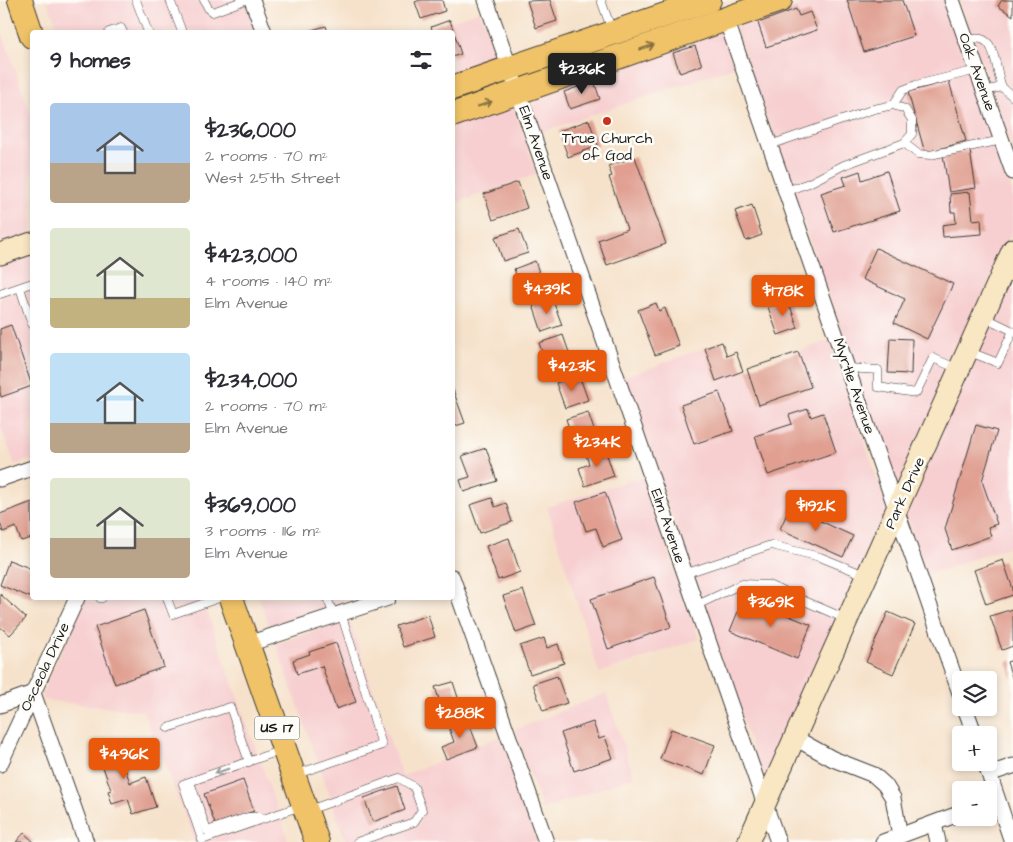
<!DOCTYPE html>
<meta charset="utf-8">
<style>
:root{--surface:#fff;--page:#f7f7f7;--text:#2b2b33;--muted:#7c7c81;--accent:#ea580c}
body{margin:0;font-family:"Architects Daughter",sans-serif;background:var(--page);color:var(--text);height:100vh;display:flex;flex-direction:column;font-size:19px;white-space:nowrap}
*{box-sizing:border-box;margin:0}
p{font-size:16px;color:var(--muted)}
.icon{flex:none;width:28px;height:28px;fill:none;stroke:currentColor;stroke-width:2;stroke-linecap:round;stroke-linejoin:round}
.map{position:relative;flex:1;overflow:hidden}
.drawer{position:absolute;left:30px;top:30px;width:425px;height:570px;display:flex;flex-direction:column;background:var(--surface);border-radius:5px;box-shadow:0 2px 8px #0003}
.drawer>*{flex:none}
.controls{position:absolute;left:952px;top:671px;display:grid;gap:10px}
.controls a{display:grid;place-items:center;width:45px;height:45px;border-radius:5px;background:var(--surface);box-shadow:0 2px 8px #0003;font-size:25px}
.price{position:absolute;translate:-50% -42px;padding:0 11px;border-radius:5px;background:var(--accent);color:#fff;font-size:16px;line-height:32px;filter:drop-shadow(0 1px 2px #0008)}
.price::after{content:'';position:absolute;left:50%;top:30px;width:15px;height:11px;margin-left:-8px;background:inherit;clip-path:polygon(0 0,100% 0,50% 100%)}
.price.active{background:#222;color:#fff}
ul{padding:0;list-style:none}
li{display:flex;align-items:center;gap:15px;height:125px;padding:0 20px}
li span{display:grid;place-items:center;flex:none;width:140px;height:100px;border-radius:5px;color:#555}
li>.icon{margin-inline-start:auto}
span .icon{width:60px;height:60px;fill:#fffc;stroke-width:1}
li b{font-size:21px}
h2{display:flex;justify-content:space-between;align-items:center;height:60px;padding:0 20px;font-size:21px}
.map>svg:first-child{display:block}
</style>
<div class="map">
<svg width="1013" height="842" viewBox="0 0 1013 842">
<rect width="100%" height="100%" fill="#fdfcf7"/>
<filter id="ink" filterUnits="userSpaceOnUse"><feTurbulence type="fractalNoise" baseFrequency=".02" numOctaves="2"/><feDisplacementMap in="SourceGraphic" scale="10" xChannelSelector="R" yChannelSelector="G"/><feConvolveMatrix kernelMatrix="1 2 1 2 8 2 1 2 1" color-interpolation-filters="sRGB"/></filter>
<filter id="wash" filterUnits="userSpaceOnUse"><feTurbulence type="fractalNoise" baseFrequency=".0096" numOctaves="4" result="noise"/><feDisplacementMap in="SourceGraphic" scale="20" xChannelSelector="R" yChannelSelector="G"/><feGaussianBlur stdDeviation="1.12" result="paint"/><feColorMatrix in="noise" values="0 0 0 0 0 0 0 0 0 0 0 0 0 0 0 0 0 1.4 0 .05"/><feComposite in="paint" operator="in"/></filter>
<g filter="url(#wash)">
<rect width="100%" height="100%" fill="#f6e2cb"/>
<g fill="#f7cfd0">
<polygon points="47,0 245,0 256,32 59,32"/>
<polygon points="813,0 946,0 1013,193 1013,229 897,491 735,27"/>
<polygon points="959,0 1013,0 1013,150"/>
<polygon points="480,11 498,61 453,78 452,32 420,32"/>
<polygon points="0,26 32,118 32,234 0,245"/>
<polygon points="722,31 734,67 539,133 527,97"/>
<polygon points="512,102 537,174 453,204 452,123"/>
<polygon points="32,252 32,459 15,465 0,425 0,263"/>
<polygon points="1013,268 1013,545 927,575 905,513"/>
<polygon points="830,340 888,511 765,785 624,377 719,343 731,375"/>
<polygon points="643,476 699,639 599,673 547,507"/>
<polygon points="85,598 202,598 289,842 195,842 143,711 44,700 42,694"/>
<polygon points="259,598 342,598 344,603 270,628"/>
<polygon points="349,619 402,776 501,736 538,842 346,842 276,644"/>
<polygon points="606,693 634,777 542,809 515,730"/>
</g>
<g id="blocks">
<g fill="#e09f91">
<polygon points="420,0 442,0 445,11 421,19 415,2"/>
<polygon points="550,0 557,21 536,28 527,1"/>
<polygon points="847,0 902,0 914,36 864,52"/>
<polygon points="1002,0 1013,0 1013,16 998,6"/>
<polygon points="796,9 799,16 810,12 817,30 766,47 758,23"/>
<polygon points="450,20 461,54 452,57 452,32 433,32 431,27"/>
<polygon points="326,26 328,32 305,32"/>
<polygon points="695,46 702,65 680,73 673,53"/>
<polygon points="594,81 600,99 570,109 564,92"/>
<polygon points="949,81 966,141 925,153 908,92"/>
<polygon points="589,120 598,146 568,157 559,131"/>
<polygon points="970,151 976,188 949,192 943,155"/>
<polygon points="635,157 666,244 607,265 598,240 627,229 609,177 612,176 608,166"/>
<polygon points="860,171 862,180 887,171 900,211 834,232 821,193 846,185 843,177"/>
<polygon points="518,182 527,208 493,220 484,194"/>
<polygon points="970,192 973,220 981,219 982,234 943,237 942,225 956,223 955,212 951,212 950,194"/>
<polygon points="752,205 762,235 746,241 735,211"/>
<polygon points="519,229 528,253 503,261 495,237"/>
<polygon points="876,248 953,284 927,339 894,323 905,299 862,279"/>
<polygon points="535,261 545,289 523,296 514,269"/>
<polygon points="552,298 562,325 542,332 533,305"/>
<polygon points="788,300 798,328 778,335 768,307"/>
<polygon points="656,303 659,311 665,308 679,346 655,355 638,310"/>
<polygon points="11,325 32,386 1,397 0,392 0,329"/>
<polygon points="563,335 573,364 549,372 539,343"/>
<polygon points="890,338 912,339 911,374 888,373"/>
<polygon points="722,342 727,356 736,352 743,371 716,381 705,348"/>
<polygon points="798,352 811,387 759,405 747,369"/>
<polygon points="579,375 588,400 565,408 556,383"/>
<polygon points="452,387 465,423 452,427"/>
<polygon points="719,392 733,431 694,444 681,405"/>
<polygon points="808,409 811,417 823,413 836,452 768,475 755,436 792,424 789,415"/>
<polygon points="588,412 597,439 575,447 566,419"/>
<polygon points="976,425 997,431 982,481 997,524 988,527 991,536 952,550 945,529"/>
<polygon points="486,448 497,481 464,492 460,480 470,477 462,456"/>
<polygon points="605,449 614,476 585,486 579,468 589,464 586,455"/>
<polygon points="605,492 622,540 603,547 596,528 586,531 576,502"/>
<polygon points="492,498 495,507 506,503 512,522 480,533 470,505"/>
<polygon points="32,502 32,538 21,541 16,527 3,532 0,522 0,514"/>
<polygon points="790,507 853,536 843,557 780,529"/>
<polygon points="509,538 520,572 498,580 486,546"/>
<polygon points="9,560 32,569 32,598 0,585"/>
<polygon points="1003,560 1013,589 1013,595 986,604 974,570"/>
<polygon points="654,577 671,627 608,649 591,599"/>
<polygon points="523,590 536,626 516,633 503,596"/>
<polygon points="0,594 26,618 10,635 0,627"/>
<polygon points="744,597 811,625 797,659 730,631"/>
<polygon points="1013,609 1013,646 1002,650 990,616"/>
<polygon points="144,610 164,667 115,684 95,627"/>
<polygon points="888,612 915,624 893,674 866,662"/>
<polygon points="428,615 435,637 403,647 396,626"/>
<polygon points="544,638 547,648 558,644 564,663 530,674 520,646"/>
<polygon points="336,643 356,702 336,709 322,666 297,674 293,660 310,654 309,652"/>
<polygon points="1013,660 1013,680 1007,662"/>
<polygon points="557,676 567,703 543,711 533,684"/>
<polygon points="453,682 462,710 444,715 435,687"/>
<polygon points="467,718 478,747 446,759 441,747 454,742 448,725"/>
<polygon points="593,722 599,739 605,737 613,758 574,771 561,733"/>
<polygon points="671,729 715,745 704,775 660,759"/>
<polygon points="115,738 130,783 146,777 156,807 133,814 128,799 112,804 108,791 111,790 95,744"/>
<polygon points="243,780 254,811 215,824 204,794"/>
<polygon points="397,786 405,810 373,822 364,798"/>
<polygon points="24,833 34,842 16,842"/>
</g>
</g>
</g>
<g filter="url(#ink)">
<use href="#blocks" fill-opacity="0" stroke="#3d3a36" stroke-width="1"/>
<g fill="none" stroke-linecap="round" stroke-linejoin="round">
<g stroke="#3d3a36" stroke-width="9">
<g id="lane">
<polyline points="136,0 148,32"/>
<polyline points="170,0 182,32"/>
<polyline points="204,0 208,8 213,12 245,0"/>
<polyline points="601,0 612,31"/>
<polyline points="109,32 121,28 123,32"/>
<path d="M966,41C998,28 994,68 1002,87L984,91"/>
<polyline points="1002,87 1013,97"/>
<polyline points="893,105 903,90 916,85 977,70"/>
<polyline points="904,143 918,154 930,155 1002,140"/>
<polyline points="770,145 874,109 893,105 905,109 912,120 912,134 904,143 844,165 809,183 786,191"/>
<polyline points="20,288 32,324"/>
<polyline points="0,294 32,283"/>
<polyline points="970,352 998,363 1013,331 984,317"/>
<polyline points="848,368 878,370 878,387 916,393 933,358 958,369"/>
<polyline points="684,574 771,545 820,557 865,575"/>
<polyline points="100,598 102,598"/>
<polyline points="167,598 173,614 219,598"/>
<polyline points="327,598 334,615"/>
<polyline points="695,606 742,584 768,585 846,619"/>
<polyline points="168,728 230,707 249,762"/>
<polyline points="282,750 183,784 202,840 301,806"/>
<polyline points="297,774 382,745 341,613"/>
<polyline points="190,782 207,831 248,817 260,817"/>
<polyline points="309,810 399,778 414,787 422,810 414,822 357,842"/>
</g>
</g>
<g stroke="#3d3a36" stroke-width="17">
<g id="street">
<polyline points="252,0 264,32"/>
<polyline points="486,0 778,842"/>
<polyline points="952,0 1013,172"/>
<polyline points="726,19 961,696"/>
<polyline points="0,479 32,468"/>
<polyline points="452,577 546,842"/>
<polyline points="248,644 388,598"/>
<polyline points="0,705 33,693 86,842"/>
<polyline points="965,708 975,735"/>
<polyline points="795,738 833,759 874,775 885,785 893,798 900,836"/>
<polyline points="985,762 1012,842"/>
<polyline points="0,764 77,598"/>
<polyline points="989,774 1013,766"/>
<polyline points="934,824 938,842"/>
<polyline points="883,842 961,813"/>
</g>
</g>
<g stroke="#3d3a36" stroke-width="23">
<g id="secondary">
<polyline points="0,254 32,243"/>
<polyline points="748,842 1013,249"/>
</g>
</g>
<g stroke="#3d3a36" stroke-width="26">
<g id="primary">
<polyline points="20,0 32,36"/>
<polyline points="452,88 709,0"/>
<polyline points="452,115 780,0"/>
<polyline points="231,598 317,842"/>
</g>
</g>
<use href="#lane" stroke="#fff" stroke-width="8"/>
<use href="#street" stroke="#fff" stroke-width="15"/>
<use href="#secondary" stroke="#f9e7c3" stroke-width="21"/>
<use href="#primary" stroke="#f0c369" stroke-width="24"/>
</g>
<defs><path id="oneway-shaft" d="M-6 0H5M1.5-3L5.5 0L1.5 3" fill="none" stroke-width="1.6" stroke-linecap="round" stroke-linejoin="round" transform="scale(1.25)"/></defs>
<g stroke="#867042">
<use href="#oneway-shaft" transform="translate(647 47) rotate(-19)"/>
<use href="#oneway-shaft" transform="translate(485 104) rotate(-19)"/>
</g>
<use stroke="#999" href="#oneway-shaft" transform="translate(222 771) rotate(161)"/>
</g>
<circle fill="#c8321e" stroke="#fdfcf7" stroke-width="2" cx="607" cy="121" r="5"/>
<g text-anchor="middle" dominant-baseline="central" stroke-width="5" stroke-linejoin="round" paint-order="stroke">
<rect fill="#fdfcf7" stroke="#605f5e" stroke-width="1" x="254.5" y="716.5" width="45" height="23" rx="4"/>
<g font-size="14" font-weight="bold" fill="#1c1c1c">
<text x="277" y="728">US 17</text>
</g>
<g font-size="15" fill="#1c1c1c" stroke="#fdfcf7">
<text transform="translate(977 72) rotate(70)">Oak Avenue</text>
<text transform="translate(536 143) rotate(71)">Elm Avenue</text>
<text transform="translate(854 386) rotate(71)">Myrtle Avenue</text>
<text transform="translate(905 493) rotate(-66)">Park Drive</text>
<text transform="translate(668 526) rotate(71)">Elm Avenue</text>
<text transform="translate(45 667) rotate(-65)">Osceola Drive</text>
</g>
<g font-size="15" fill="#1c1c1c" stroke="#fdfcf7">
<text x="607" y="138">True Church<tspan x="607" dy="17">of God</tspan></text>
</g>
</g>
</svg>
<div class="controls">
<a><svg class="icon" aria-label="layers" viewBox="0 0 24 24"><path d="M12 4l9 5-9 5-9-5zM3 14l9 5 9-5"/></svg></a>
<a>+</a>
<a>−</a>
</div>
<b class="price active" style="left:582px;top:95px">$236K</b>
<b class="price" style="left:547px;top:315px">$439K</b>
<b class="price" style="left:783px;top:317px">$178K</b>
<b class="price" style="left:572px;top:392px">$423K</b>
<b class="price" style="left:597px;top:468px">$234K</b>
<b class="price" style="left:816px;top:532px">$192K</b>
<b class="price" style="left:771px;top:628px">$369K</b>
<b class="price" style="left:460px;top:739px">$288K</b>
<b class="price" style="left:124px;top:780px">$496K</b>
<section class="drawer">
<h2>9 homes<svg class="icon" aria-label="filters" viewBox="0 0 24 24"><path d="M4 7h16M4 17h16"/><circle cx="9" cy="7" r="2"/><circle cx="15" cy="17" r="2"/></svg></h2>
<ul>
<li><span style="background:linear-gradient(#a9c7e8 60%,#b9a48a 0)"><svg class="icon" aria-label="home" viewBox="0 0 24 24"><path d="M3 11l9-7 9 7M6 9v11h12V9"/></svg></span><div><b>$236,000</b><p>2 rooms · 70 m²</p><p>West 25th Street</p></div></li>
<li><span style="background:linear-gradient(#dfe7d0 70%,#c2b280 0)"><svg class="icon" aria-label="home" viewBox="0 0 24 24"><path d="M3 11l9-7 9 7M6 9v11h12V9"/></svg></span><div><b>$423,000</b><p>4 rooms · 140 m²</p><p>Elm Avenue</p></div></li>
<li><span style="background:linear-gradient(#bfe0f5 70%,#b9a48a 0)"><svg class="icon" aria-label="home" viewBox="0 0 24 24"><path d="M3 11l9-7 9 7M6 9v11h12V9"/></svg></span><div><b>$234,000</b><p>2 rooms · 70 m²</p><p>Elm Avenue</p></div></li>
<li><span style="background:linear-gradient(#dfe7d0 60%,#b9a48a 0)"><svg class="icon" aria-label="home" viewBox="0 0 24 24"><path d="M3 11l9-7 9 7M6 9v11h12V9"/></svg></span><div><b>$369,000</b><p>3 rooms · 116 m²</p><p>Elm Avenue</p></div></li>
</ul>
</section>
</div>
